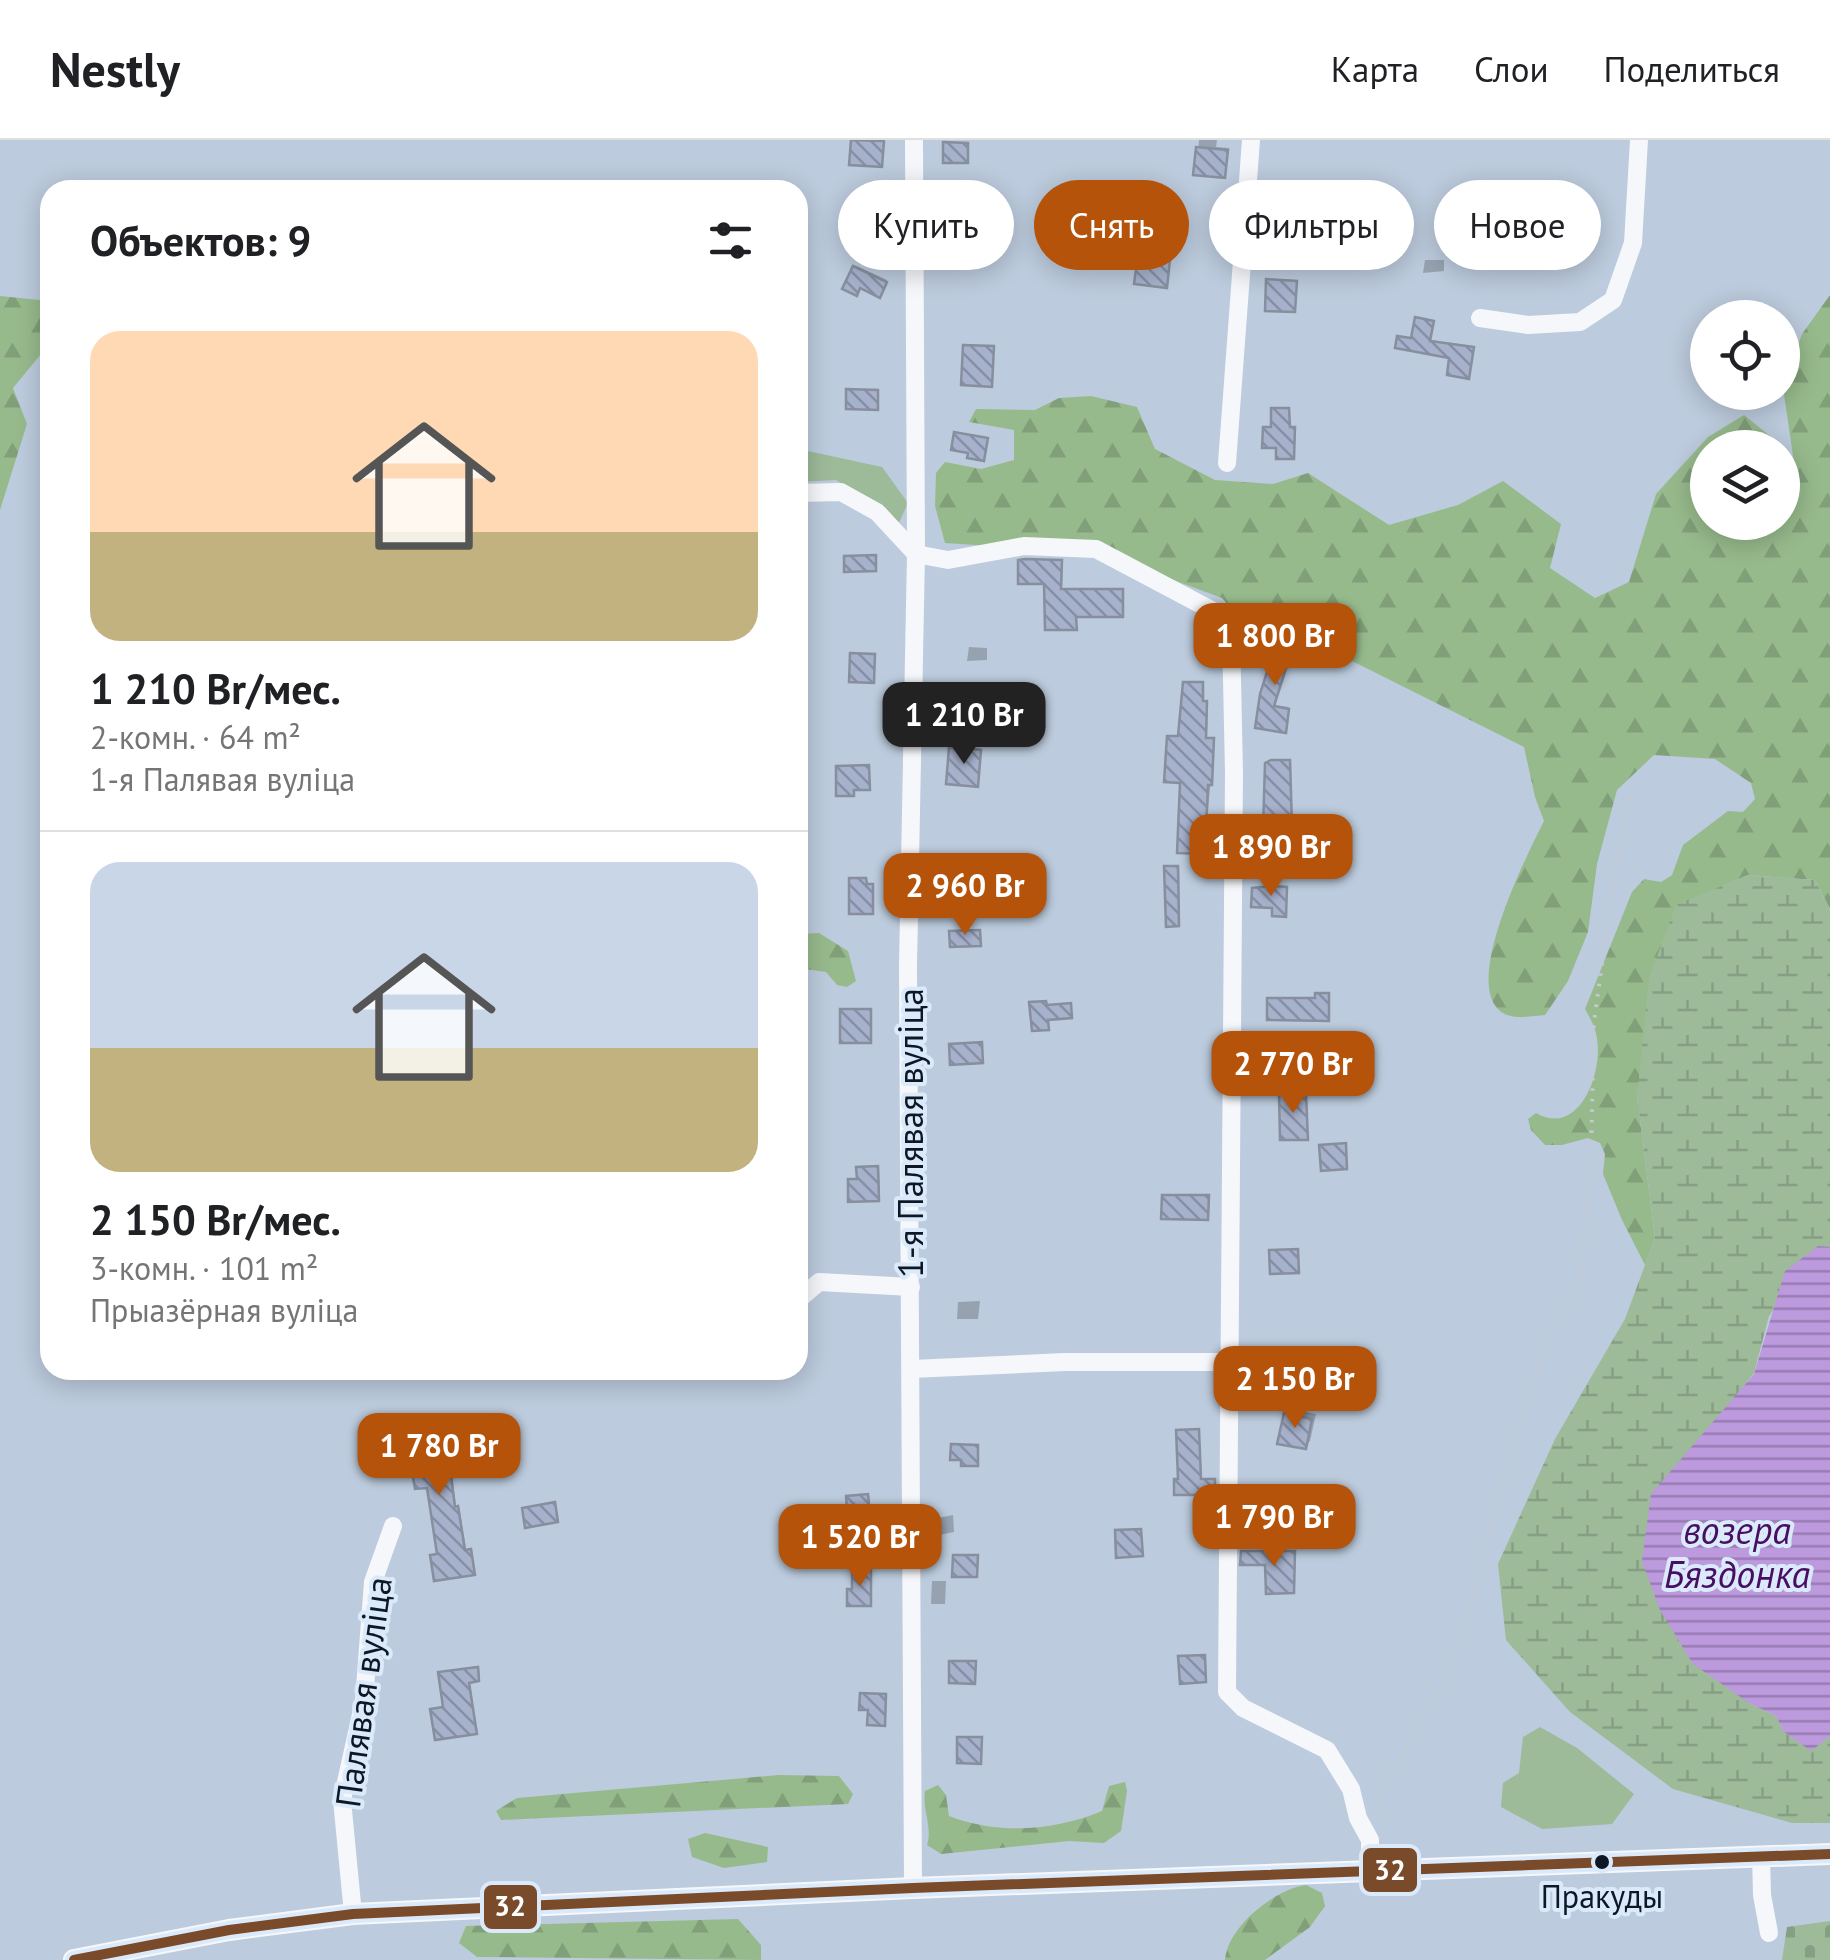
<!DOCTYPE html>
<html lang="ru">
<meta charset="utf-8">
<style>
:root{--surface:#fff;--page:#f2f2f2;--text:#202124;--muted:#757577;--line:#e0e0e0;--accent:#b45309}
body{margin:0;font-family:"PT Sans",sans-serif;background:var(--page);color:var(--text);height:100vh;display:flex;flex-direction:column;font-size:38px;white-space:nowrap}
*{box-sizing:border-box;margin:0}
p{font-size:32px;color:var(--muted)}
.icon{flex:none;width:55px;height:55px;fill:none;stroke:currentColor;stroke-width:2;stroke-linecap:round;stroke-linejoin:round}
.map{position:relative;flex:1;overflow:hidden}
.drawer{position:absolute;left:40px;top:40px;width:768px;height:1200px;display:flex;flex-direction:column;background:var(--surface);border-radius:30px;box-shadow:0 5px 25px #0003}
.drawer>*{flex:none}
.hud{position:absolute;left:838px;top:40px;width:842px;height:90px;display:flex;gap:20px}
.buttons{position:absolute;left:1690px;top:160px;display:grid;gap:20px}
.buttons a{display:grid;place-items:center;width:110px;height:110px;border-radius:50%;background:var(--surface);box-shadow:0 5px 25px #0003;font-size:50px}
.price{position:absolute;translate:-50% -85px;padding:0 22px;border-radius:20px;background:var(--accent);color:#fff;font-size:32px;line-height:65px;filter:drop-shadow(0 2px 5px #0008)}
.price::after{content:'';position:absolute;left:50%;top:60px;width:30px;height:22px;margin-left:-15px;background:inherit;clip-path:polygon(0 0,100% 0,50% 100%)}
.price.on{background:#222;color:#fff}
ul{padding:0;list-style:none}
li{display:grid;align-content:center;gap:20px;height:530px;padding:0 50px}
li+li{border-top:2px solid var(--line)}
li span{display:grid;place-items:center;height:310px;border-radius:30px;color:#555}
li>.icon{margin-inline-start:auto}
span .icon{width:180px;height:180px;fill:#fffc;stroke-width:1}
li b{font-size:42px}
h2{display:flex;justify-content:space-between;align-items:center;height:120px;padding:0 50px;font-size:42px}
.chip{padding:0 35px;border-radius:45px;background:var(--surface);box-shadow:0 5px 25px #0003;font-size:35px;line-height:90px}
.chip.on{background:var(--accent);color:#fff}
header{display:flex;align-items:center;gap:60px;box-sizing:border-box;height:140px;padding:0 50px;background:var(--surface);border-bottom:2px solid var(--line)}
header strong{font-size:48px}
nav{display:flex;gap:55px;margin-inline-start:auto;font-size:35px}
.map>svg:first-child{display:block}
</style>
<header>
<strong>Nestly</strong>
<nav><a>Карта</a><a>Слои</a><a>Поделиться</a></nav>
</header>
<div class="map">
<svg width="1830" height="1820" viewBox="0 0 1830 1820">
<defs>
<pattern id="forest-firs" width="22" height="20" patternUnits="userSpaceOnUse" patternTransform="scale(2.5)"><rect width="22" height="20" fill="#97ba8c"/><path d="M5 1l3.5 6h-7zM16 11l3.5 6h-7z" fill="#819f79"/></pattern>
<pattern id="wetland-marsh" width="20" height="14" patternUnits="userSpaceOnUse" patternTransform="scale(2.5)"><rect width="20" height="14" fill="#9dba99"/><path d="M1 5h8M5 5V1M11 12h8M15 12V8" fill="none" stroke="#869f84"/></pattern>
<pattern id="cemetery-stones" width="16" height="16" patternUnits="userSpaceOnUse" patternTransform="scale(2.5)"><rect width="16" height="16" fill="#9dba99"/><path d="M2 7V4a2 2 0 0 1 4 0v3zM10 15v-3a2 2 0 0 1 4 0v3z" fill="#869f84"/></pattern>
<pattern id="water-rules" width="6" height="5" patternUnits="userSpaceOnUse" patternTransform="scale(2.5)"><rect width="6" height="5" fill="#bd99de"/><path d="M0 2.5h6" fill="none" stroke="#987cb4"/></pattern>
<pattern id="building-back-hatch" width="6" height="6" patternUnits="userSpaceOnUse" patternTransform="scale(2.5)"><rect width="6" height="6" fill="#a6b1cb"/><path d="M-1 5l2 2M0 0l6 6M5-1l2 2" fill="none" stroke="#868fa5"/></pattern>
</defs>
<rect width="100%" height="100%" fill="#bccbdd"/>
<g fill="#9dba99">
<polygon points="803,310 882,327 908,363 897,387 884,371 836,340 798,342 798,311"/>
<polygon points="1540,1587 1577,1608 1634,1654 1612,1684 1542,1689 1501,1667 1503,1643 1519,1633 1523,1597"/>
</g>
<g fill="url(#forest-firs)">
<path d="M1830,155V769L1815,740L1748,735L1676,766L1637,956L1655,1098L1645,1125L1622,1080L1603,1034L1605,1014L1600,1003L1588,998L1562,1005H1545L1531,990L1528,979L1536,973C1579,998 1603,933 1597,899C1596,888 1590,878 1585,869L1632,752L1644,739L1661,742L1672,735L1683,705L1728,671L1743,672L1755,659L1751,643L1715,619L1654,615L1617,650L1597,724L1588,792L1568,841L1545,875C1530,876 1511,881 1499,870C1464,839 1527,715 1544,681L1535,657L1524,607L1290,490L1258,498L1222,458L1100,413L945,403L935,366L936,333L945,322L981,329L1014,320V290L969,282L976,269L1035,270L1059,258L1091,256L1137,267L1155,309L1215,340L1273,344L1308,333L1389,385L1458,365L1503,341L1561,384L1550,428L1595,458L1629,442L1656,354L1708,297L1744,275L1775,300V307L1708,308V382H1782L1783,346L1799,356L1783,248L1802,194Z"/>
<polygon points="0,156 50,161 50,208 46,208 13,248 27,284 0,370"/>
<polygon points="819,793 848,811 856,841 847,847 837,845 826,832 798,828 798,794"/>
<polygon points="779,1635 839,1636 853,1654 848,1664 501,1680 496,1671 517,1658"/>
<path d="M1125,1642L1127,1651L1121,1691L1104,1703L1069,1701L941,1714L927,1705C933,1688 922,1670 925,1651L938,1645L946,1655L949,1676C998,1695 1054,1691 1102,1671L1109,1646Z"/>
<polygon points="705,1693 768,1707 767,1722 724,1728 692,1717 688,1699"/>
<path d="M1306,1745L1322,1753L1325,1766L1310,1787L1265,1820H1225C1227,1787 1275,1749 1306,1745Z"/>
<polygon points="738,1779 761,1805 761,1820 477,1817 459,1803 466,1786"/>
</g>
<polygon fill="url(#wetland-marsh)" points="1748,735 1815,740 1830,770 1830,1107 1818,1107 1769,1176 1754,1233 1721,1275 1749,1563 1776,1576 1784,1592 1811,1610 1830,1596 1830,1683 1792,1683 1673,1649 1570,1572 1506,1500 1498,1424 1555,1299 1625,1179 1655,1098 1637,956 1649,838 1676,765"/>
<polygon fill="url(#cemetery-stones)" points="1830,1781 1830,1820 1782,1820 1787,1787"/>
<polygon fill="url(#water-rules)" points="1818,1106 1830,1107 1830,1596 1811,1611 1784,1592 1776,1576 1749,1563 1693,1524 1660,1470 1642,1421 1651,1354 1754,1234 1785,1131"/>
<g fill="#0003">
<polygon points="1199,0 1217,0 1216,7 1229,8 1224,36 1196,33"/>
<polygon points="1143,106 1172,109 1166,145 1141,108"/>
<polygon points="1425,120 1444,120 1444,131 1423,133"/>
<polygon points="857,126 887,140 881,153 855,128"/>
<polygon points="1420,177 1434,180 1430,200 1474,206 1468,236 1452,216 1399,197 1414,197"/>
<polygon points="1275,267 1290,267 1290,286 1296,286 1293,316 1279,306 1265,288 1274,286"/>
<polygon points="1023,419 1063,419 1062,448 1124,448 1124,472 1077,474 1076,487 1047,441 1021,421"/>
<polygon points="1273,500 1300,506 1297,519 1289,519 1274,565 1289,567 1287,588 1262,554 1274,517"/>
<polygon points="969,507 987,508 987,520 967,521"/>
<polygon points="1188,541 1203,541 1203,560 1208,560 1207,597 1215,597 1204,711 1170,597 1181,595"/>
<polygon points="954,606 982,609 977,644 952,608"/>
<polygon points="1291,620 1292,685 1317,686 1314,714 1260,691 1265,689 1270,622"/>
<polygon points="1179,725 1180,782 1178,784 1166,727"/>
<polygon points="1319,852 1330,852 1328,878 1270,859 1317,857"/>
<polygon points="1321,898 1339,898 1339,911 1319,913"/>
<polygon points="1283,952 1307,952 1307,998 1281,954"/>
<polygon points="879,1025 880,1056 878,1058 850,1040 859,1038 861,1026"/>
<polygon points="1166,1054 1210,1054 1209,1075 1164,1056"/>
<polygon points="980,1161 978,1179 957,1179 958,1162"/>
<polygon points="1291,1269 1316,1274 1310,1301 1305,1306 1286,1275"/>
<polygon points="445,1279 456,1366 459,1366 466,1409 472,1408 473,1432 433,1416 440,1413 429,1345 409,1284"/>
<polygon points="1199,1288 1202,1338 1216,1338 1214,1363 1203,1353 1177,1340 1178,1291"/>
<polygon points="869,1354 872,1385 870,1387 849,1357"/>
<polygon points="953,1375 954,1392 939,1395 938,1378"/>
<polygon points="932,1441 946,1441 945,1464 931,1464"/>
<polygon points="479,1526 480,1537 470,1540 476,1591 432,1570 446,1566 442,1531"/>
</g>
<g fill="url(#building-back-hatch)" stroke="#878f9e" stroke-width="2.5">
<polygon points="851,0 884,1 882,27 849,25"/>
<polygon points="943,2 968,3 968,23 943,23"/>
<polygon points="1196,7 1228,10 1225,38 1193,35"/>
<polygon points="1281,48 1313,54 1308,85 1275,79"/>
<polygon points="1461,60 1491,65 1487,87 1471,84 1470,93 1456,90"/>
<polygon points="956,90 986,92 984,119 966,118 967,107 955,106"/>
<polygon points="1139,106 1171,110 1167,148 1134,144"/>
<polygon points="853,126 887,142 880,158 860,148 857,156 842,149"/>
<polygon points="1266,139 1297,141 1295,172 1265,171"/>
<polygon points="1415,177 1434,181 1430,201 1474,207 1469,239 1447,235 1449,218 1395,208 1397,196 1411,198"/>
<polygon points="963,205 994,206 992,247 961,245"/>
<polygon points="846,249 878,250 878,270 846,269"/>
<polygon points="1271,268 1289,268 1290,287 1295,287 1294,319 1276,319 1276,308 1262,308 1263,287 1271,287"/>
<polygon points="954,292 988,298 984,321 967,318 968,313 951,310"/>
<polygon points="876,415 876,431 844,432 844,416"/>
<polygon points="1025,419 1062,420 1061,449 1123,449 1123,477 1076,477 1077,490 1045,490 1044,444 1018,444 1018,420"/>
<polygon points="1269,500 1300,508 1296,524 1288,522 1274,566 1289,569 1286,593 1255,588 1260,554 1271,519 1265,518"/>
<polygon points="850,513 875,514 874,543 849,542"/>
<polygon points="1183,542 1203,542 1203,561 1207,561 1206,598 1214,598 1212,645 1208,645 1205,714 1177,713 1180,643 1164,642 1167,596 1178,596"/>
<polygon points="949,607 981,610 978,647 946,644"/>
<polygon points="1271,620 1290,620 1292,686 1316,687 1315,716 1256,714 1257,690 1263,690 1265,623"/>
<polygon points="869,625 870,650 854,650 854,656 836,656 836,626"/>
<polygon points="1164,726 1178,726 1179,786 1166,787"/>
<polygon points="849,738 866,738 867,744 873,744 873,774 849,774"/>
<polygon points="1273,746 1287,747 1286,777 1272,776 1272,768 1251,767 1252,748"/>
<polygon points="980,790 981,806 950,807 949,791"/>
<polygon points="1315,853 1329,853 1329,881 1267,880 1267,858 1315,858"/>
<polygon points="1046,861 1047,865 1071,863 1072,878 1048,880 1049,890 1032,891 1029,862"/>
<rect x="840" y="869" width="31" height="34"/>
<polygon points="982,902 983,923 950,925 949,904"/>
<polygon points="1279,952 1306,953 1308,1000 1280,1000"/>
<polygon points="1346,1003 1347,1029 1321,1031 1319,1005"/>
<polygon points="878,1026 879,1061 848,1062 848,1039 857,1039 856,1027"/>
<polygon points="1162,1055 1209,1055 1208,1080 1161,1079"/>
<polygon points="1298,1109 1299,1133 1270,1134 1269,1110"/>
<polygon points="1311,1236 1341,1238 1340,1256 1310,1255"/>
<polygon points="1284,1273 1312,1279 1306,1309 1277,1304"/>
<polygon points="444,1280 455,1367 458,1366 465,1410 471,1409 475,1435 434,1441 430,1415 437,1414 427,1348 415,1349 404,1285"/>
<polygon points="1199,1289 1201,1339 1215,1339 1215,1366 1201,1366 1201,1355 1174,1355 1174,1339 1178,1339 1176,1290"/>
<polygon points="951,1304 978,1305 978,1326 961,1326 961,1320 950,1320"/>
<polygon points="868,1354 871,1390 849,1391 846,1356"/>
<polygon points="555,1362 558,1382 525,1388 522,1368"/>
<polygon points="1141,1389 1143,1416 1116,1418 1115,1390"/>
<polygon points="1241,1411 1295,1411 1294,1453 1266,1454 1265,1425 1240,1425"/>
<polygon points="953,1415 978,1415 977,1437 952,1437"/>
<polygon points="852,1430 871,1430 871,1466 847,1466 847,1449 852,1449"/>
<polygon points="1205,1515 1206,1542 1180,1544 1178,1516"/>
<polygon points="949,1521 976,1521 975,1544 949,1543"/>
<polygon points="478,1527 479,1541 469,1543 477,1594 435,1600 430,1569 443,1567 438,1532"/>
<polygon points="860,1553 886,1554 885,1586 867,1585 868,1570 859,1570"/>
<polygon points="957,1597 982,1597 981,1624 957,1623"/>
</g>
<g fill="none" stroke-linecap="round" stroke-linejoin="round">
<polyline stroke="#c6cacf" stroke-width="4" stroke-dasharray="2.5 8" stroke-linecap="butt" points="1376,1676 1384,1647 1446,1540 1463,1496 1499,1351 1548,1201 1581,1135 1591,1015 1594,882 1614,737 1631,652"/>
<g stroke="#f5f7fa" stroke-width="18">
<polyline points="1480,178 1528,185 1580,182 1613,160 1633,103 1639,0"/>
<polyline points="1227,323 1251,0"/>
<polyline points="798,353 841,352 877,372 916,414 948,420 1024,406 1096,409 1215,472 1231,492 1234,633 1227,1552 1243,1568 1327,1610 1351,1649 1358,1678 1370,1700 1370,1731"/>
<polyline points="798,1160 819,1142 911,1147"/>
<polyline points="912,1229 1065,1222 1227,1222"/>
<polyline points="1761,1715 1762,1755 1769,1793"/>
<polyline points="913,1748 908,826 916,414 914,0"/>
<polyline points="353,1774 342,1660 364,1561 373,1442 393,1386"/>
</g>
<polyline stroke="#f5f7fa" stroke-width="22" points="74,1820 229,1790 353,1774 913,1748 1830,1714"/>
<g stroke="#dbeafb" stroke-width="18">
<polyline id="bus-1" points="74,1820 229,1790 353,1774 913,1748 1830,1714"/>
</g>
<use href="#bus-1" stroke="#7a4b2a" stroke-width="10"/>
</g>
<circle fill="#0e1824" stroke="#dbeafb" stroke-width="4" cx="1602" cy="1722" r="9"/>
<g text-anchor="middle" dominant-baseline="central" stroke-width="8" stroke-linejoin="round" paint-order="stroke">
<g font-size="32" fill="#0e1824" stroke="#dbeafb">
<text x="1602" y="1756">Пракуды</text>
</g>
<g font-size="35" fill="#0e1824" stroke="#dbeafb">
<text transform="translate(910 993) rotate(-90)">1-я Палявая вуліца</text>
<text transform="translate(363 1552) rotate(-82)">Палявая вуліца</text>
</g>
<g font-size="38" font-style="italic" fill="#470e61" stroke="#dbeafb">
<text x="1737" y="1389">возера<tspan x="1737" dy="44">Бяздонка</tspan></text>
</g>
</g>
<g stroke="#dbeafb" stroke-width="4">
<rect x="1361" y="1706" width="58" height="48" rx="10" fill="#7a4b2a"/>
<rect x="482" y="1743" width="57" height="48" rx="10" fill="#7a4b2a"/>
</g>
<g font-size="28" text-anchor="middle" font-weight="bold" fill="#fff">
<text x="1390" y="1740">32</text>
<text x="510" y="1776">32</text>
</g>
</svg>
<div class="buttons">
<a><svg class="icon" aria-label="locate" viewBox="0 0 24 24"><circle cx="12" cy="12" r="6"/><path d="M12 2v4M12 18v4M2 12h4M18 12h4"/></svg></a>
<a><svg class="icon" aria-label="layers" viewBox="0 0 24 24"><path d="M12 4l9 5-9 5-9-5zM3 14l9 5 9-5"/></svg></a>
</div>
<b class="price" style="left:1275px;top:548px">1 800 Br</b>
<b class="price on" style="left:964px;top:627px">1 210 Br</b>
<b class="price" style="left:1271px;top:759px">1 890 Br</b>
<b class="price" style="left:965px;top:798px">2 960 Br</b>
<b class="price" style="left:1293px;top:976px">2 770 Br</b>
<b class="price" style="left:1295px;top:1291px">2 150 Br</b>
<b class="price" style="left:439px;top:1358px">1 780 Br</b>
<b class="price" style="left:1274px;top:1429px">1 790 Br</b>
<b class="price" style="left:860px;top:1449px">1 520 Br</b>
<div class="hud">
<a class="chip">Купить</a>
<a class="chip on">Снять</a>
<a class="chip">Фильтры</a>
<a class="chip">Новое</a>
</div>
<section class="drawer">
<h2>Объектов: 9<svg class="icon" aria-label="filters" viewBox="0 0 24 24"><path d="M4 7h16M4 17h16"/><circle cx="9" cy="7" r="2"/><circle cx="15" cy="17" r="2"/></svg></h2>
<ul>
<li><span style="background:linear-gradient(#ffd9b3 65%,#c2b280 0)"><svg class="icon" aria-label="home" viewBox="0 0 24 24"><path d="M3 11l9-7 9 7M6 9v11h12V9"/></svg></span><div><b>1 210 Br/мес.</b><p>2-комн. · 64 m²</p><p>1-я Палявая вуліца</p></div></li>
<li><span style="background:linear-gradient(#c9d6e8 60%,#c2b280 0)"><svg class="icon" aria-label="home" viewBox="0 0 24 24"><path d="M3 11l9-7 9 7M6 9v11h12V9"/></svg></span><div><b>2 150 Br/мес.</b><p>3-комн. · 101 m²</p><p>Прыазёрная вуліца</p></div></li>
</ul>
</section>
</div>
